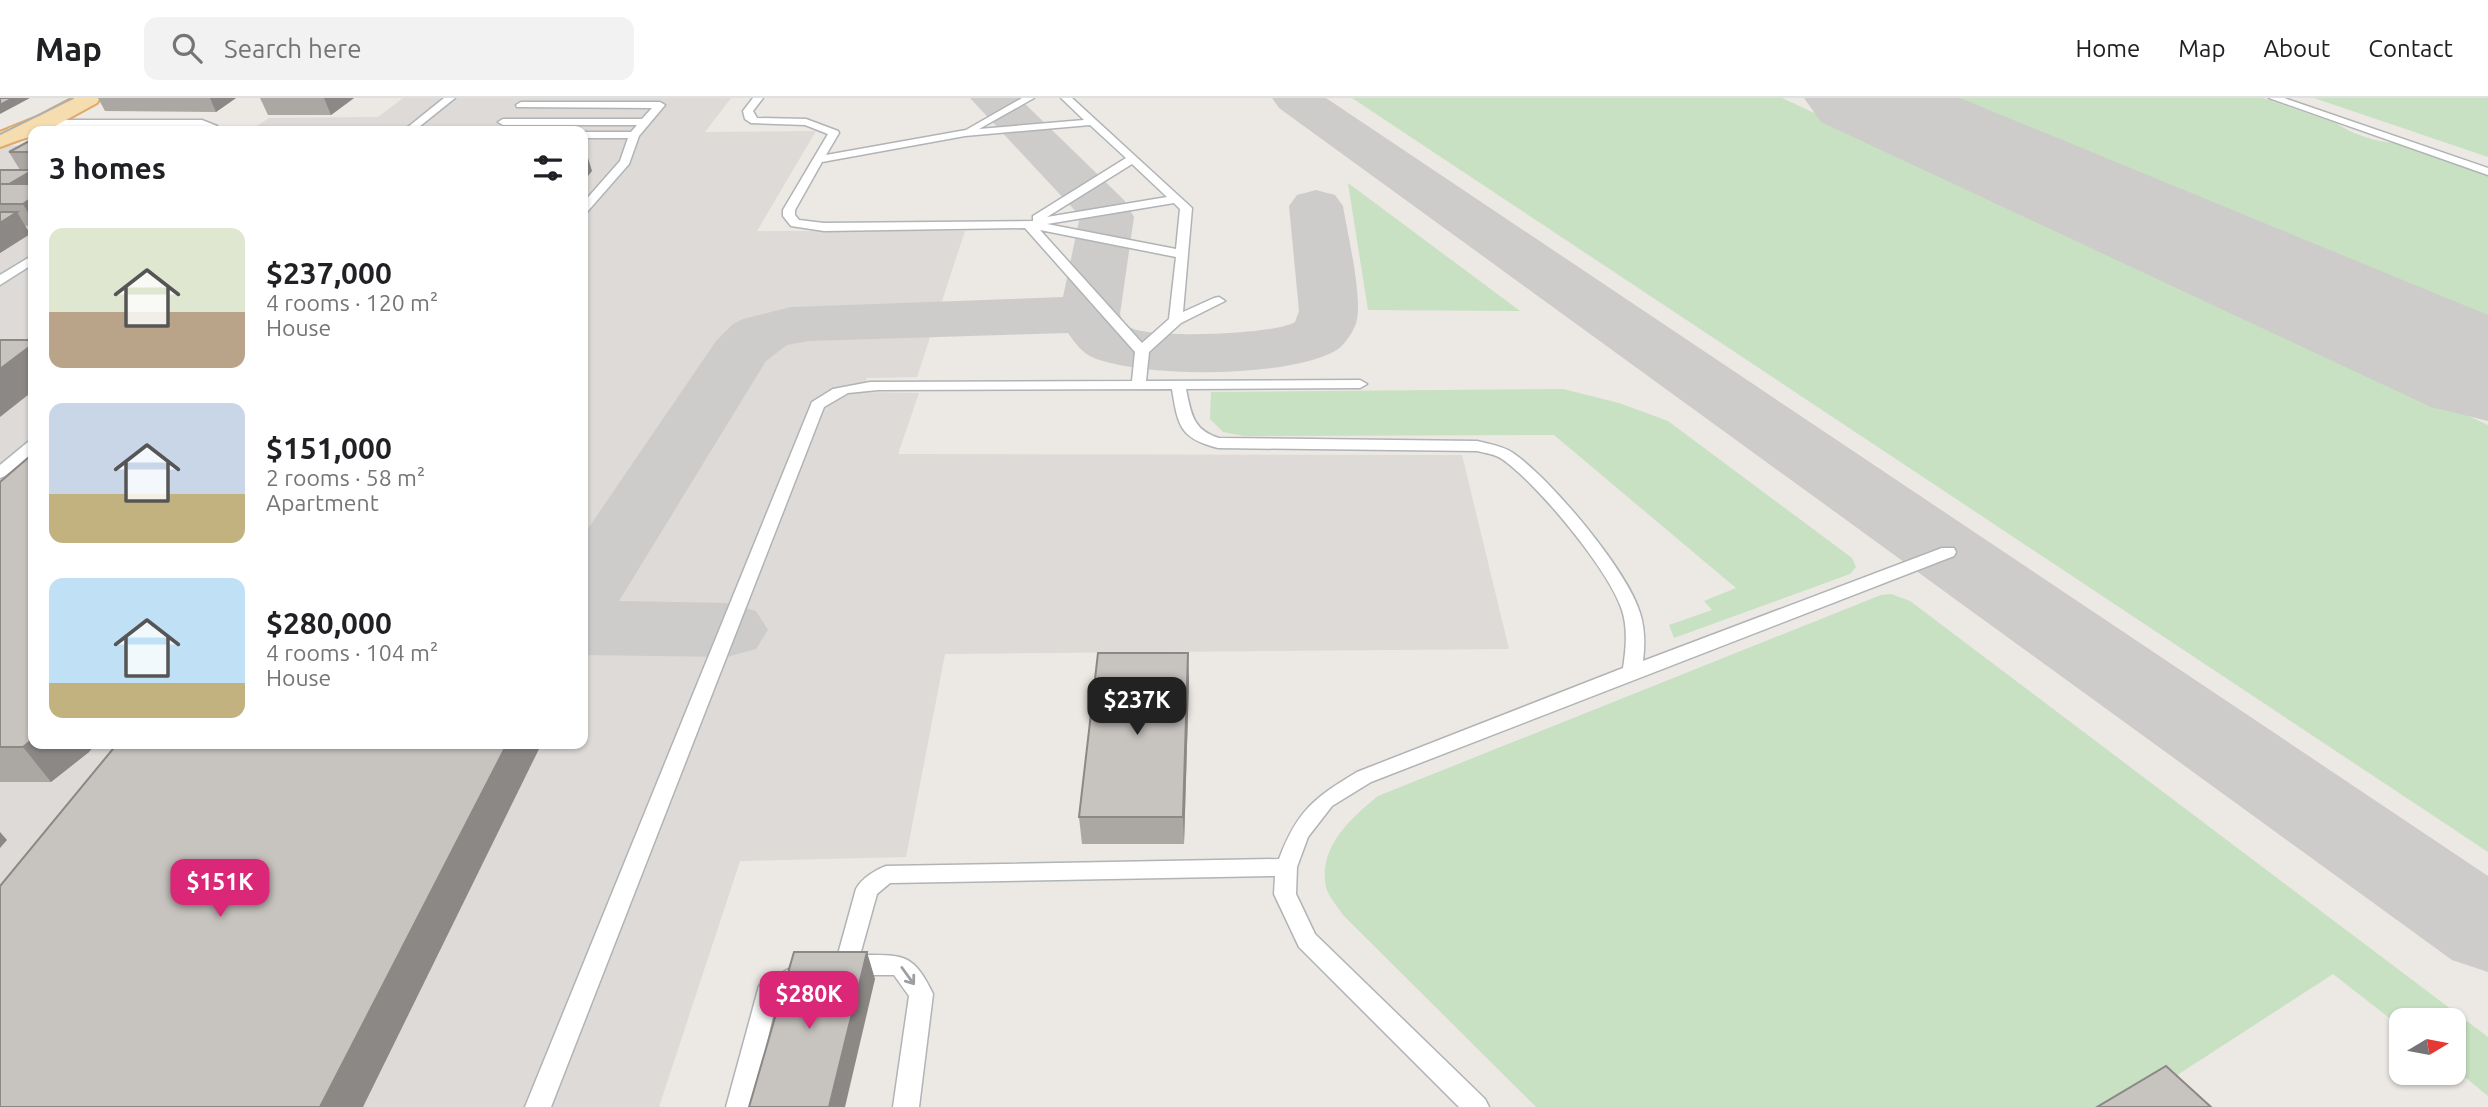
<!DOCTYPE html>
<meta charset="utf-8">
<style>
:root{--surface:#fff;--page:#f2f2f2;--text:#202124;--muted:#757577;--line:#e0e0e0;--accent:#db2777}
body{margin:0;font-family:Ubuntu,sans-serif;background:var(--page);color:var(--text);height:100vh;display:flex;flex-direction:column;font-size:26px;white-space:nowrap}
*{box-sizing:border-box;margin:0}
p{font-size:23px;color:var(--muted)}
.icon{flex:none;width:38px;height:38px;fill:none;stroke:currentColor;stroke-width:2;stroke-linecap:round;stroke-linejoin:round}
.map{position:relative;flex:1;overflow:hidden}
.side{position:absolute;left:28px;top:28px;width:560px;height:623px;display:flex;flex-direction:column;background:var(--surface);border-radius:14px;box-shadow:0 2px 5px #0004}
.side>*{flex:none}
.needle{width:46px;rotate:80deg}
.controls{position:absolute;left:2389px;top:910px;display:grid;gap:14px}
.controls a{display:grid;place-items:center;width:77px;height:77px;border-radius:14px;background:var(--surface);box-shadow:0 2px 5px #0004;font-size:35px}
.price{position:absolute;translate:-50% -60px;padding:0 16px;border-radius:14px;background:var(--accent);color:#fff;font-size:23px;line-height:46px;filter:drop-shadow(0 2px 4px #0008)}
.price::after{content:'';position:absolute;left:50%;top:42px;width:21px;height:16px;margin-left:-10px;background:inherit;clip-path:polygon(0 0,100% 0,50% 100%)}
.price.active{background:#222;color:#fff}
ul{padding:0;list-style:none}
li{display:flex;align-items:center;gap:21px;height:175px;padding:0 21px}
li span{display:grid;place-items:center;flex:none;width:196px;height:140px;border-radius:14px;color:#555}
li>.icon{margin-inline-start:auto}
span .icon{width:84px;height:84px;fill:#fffc;stroke-width:1}
li b{font-size:30px}
h2{display:flex;justify-content:space-between;align-items:center;height:84px;padding:0 21px;font-size:30px}
header{display:flex;align-items:center;gap:42px;box-sizing:border-box;height:98px;padding:0 35px;background:var(--surface);border-bottom:2px solid var(--line)}
header strong{font-size:33px}
nav{display:flex;gap:38px;margin-inline-start:auto;font-size:24px}
.search{width:490px;height:63px;background:var(--page);display:flex;align-items:center;gap:18px;box-sizing:border-box;padding:0 24px;border-radius:14px;color:var(--muted);font-size:26px}
.map>svg:first-child{display:block}
</style>
<header>
<strong>Map</strong>
<div class="search"><svg class="icon" aria-label="search" viewBox="0 0 24 24"><circle cx="10" cy="10" r="6"/><path d="M15 15l6 6"/></svg>Search here</div>
<nav><a>Home</a><a>Map</a><a>About</a><a>Contact</a></nav>
</header>
<div class="map">
<svg width="2488" height="1009" viewBox="0 0 2488 1009">
<rect width="100%" height="100%" fill="#ece8e3"/>
<polygon fill="#dddad7" points="403,0 731,0 705,34 816,33 757,133 965,133 917,279 867,280 861,294 919,295 898,356 1462,357 1509,551 945,556 906,759 740,763 659,1009 0,1009 0,48 33,47 33,646 583,646 583,33 249,33 269,20 378,19"/>
<g fill="#c7e1c2">
<polygon points="1352,0 1782,0 2488,327 2488,754"/>
<path d="M1942,0H2263L2336,25C2352,36 2376,44 2395,45L2488,77V227Z"/>
<polygon points="2314,0 2488,0 2488,59"/>
<polygon points="1348,85 1520,213 1368,212"/>
<polygon points="1563,291 1619,305 1668,323 1852,460 1856,469 1850,476 1674,540 1669,527 1712,512 1704,503 1736,490 1554,337 1244,338 1223,334 1210,321 1211,294"/>
<path d="M1891,496L1910,503L2488,939V998L2454,970V922H2401V929L2333,876L2128,1009H1536L1343,817C1338,809 1328,798 1326,789C1318,749 1351,720 1378,698L1881,497Z"/>
</g>
<g fill="none" stroke-linecap="round" stroke-linejoin="round">
<g fill="#ceccca" fill-rule="evenodd">
<path d="M970,0H1019L1124,102L1134,119L1120,216C1122,223 1126,229 1134,231C1158,240 1273,237 1295,224L1299,213L1289,108L1297,97L1316,92L1335,97L1343,108C1347,134 1365,207 1355,228C1351,237 1343,249 1335,253C1286,280 1146,280 1094,260C1082,255 1075,245 1068,235L809,243L787,247L766,263L619,503L727,505L756,513L768,532L756,551L727,559L583,557V438L716,243L733,226L743,221L791,209L1063,199L1080,118Z"/>
<polygon points="1272,0 1326,0 2488,778 2488,874 2452,862 1279,10"/>
</g>
<polygon fill="#ceccca" fill-rule="evenodd" points="1804,0 1960,0 2488,217 2488,323 2431,309 1821,24"/>
<g stroke="#b0b4b6" stroke-width="3">
<g id="service">
<polygon points="444,0 455,0 414,33 403,33"/>
<path d="M753,0H763L753,13L757,20L806,21L838,33L839,35L826,57L966,32L1022,0H1034L979,31L1084,22L1061,0H1072L1192,110L1183,214L1214,200L1219,199L1225,203L1181,225L1149,254L1146,283L1360,282L1367,286L1360,290L1186,291C1191,316 1193,332 1219,340L1477,343C1489,346 1503,348 1513,355C1550,380 1627,472 1640,515C1645,531 1645,547 1643,563L1942,450H1954L1956,454L1954,458L1371,684L1332,708L1308,739L1297,769L1296,796L1315,836L1485,1001L1489,1009H1459L1299,849L1274,796L1275,778L890,785L877,796L860,857C902,857 913,854 933,896L919,1009H893L909,898L894,877H846L838,874L835,867L856,791C862,780 875,772 886,768L1279,761C1297,713 1314,700 1357,674L1623,570C1626,551 1628,531 1622,512C1609,472 1537,385 1502,361C1495,356 1485,355 1477,353L1218,350C1179,340 1178,327 1172,291L878,292L848,295L824,309L551,1009H525L812,304L833,291L870,284L1132,283L1135,254L1025,130L824,133L791,128L783,118V112L828,36L805,27L751,25L745,21L743,13ZM1090,27L1126,60L1033,118V123L824,125L799,122L795,117V112L822,64L965,38ZM1132,66L1167,99L1047,119ZM1174,105L1180,111L1176,151L1047,126ZM1040,132L1176,159L1169,221L1142,245Z"/>
<polygon points="2269,0 2284,0 2488,70 2488,77"/>
<polygon points="521,4 660,4 665,7 639,38 629,66 587,114 583,115 583,105 620,63 628,40 583,40 583,34 631,34 637,27 503,27 498,24 503,21 642,21 652,10 517,9 516,7"/>
<polygon points="33,157 33,166 0,187 0,177"/>
<polygon points="33,343 33,355 5,378 0,380 0,367 28,344"/>
<polygon points="806,861 814,864 818,871 814,878 777,901 752,1009 726,1009 759,888"/>
</g>
</g>
<g stroke="#b0b4b6" stroke-width="3">
<polygon id="minor" points="49,22 202,22 217,28 220,33 33,33 33,38 17,42 9,40 6,35 9,30"/>
</g>
<g stroke="#e0a968" stroke-width="4">
<polygon id="primary" points="73,0 100,0 97,5 55,28 33,33 33,37 0,49 0,34 39,18"/>
</g>
<use href="#service" fill="#fff" fill-rule="evenodd"/>
<use href="#minor" fill="#fff" fill-rule="evenodd"/>
<use href="#primary" fill="#f5ddaf" fill-rule="evenodd"/>
<polyline stroke="#afb0b0" stroke-width="2" points="0,36 73,0"/>
</g>
<g fill="#aba8a4">
<polygon points="98,0 236,0 216,14 105,13"/>
<polygon points="260,0 354,0 331,17 268,17"/>
<polygon points="33,41 33,127 25,128 30,136 0,155 0,72 20,72 9,54"/>
<polygon points="0,384 89,654 51,684 0,684"/>
<polygon points="1189,582 1184,746 1082,746 1079,719"/>
</g>
<g fill="#8b8886">
<polygon points="13,0 30,0 0,16 0,7"/>
<polygon points="210,0 236,0 216,14"/>
<polygon points="324,0 354,0 331,17"/>
<polygon points="584,47 592,73 583,84 583,48"/>
<polygon points="33,72 33,91 0,92"/>
<polygon points="33,99 33,123 23,106"/>
<polygon points="17,114 30,136 0,155 0,125"/>
<polygon points="33,246 33,293 0,319 0,271"/>
<polygon points="1188,555 1189,582 1184,746 1183,719"/>
<polygon points="33,641 33,646 96,646 89,654 51,684 23,649"/>
<polygon points="507,646 536,646 539,651 363,1009 320,1009"/>
<polygon points="0,734 7,742 0,750"/>
<polygon points="867,854 875,881 845,1009 829,1009"/>
</g>
<g fill="#c7c3bf" stroke="#8b8886" stroke-width="2">
<polygon points="0,0 13,0 0,7"/>
<polygon points="55,29 151,29 145,33 46,33"/>
<polygon points="33,41 33,54 9,54"/>
<polygon points="0,72 33,72 9,86 0,86"/>
<polygon points="0,86 33,86 33,99 23,106 0,106"/>
<polygon points="0,114 17,114 0,125"/>
<polygon points="0,242 33,242 33,246 0,271"/>
<polygon points="29,359 33,359 33,641 23,649 0,649 0,384"/>
<polygon points="1098,555 1188,555 1183,719 1079,719"/>
<polygon points="117,646 507,646 320,1009 0,1009 0,788"/>
<polygon points="794,854 867,854 829,1009 749,1009"/>
<polygon points="2166,968 2211,1009 2097,1009"/>
</g>
<defs><path id="oneway-shaft" d="M-6 0H5M1.5-3L5.5 0L1.5 3" fill="none" stroke-width="1.6" stroke-linecap="round" stroke-linejoin="round" transform="scale(1.75)"/></defs>
<use stroke="#9d9fa1" href="#oneway-shaft" transform="translate(908 878) rotate(54)"/>
</svg>
<div class="controls">
<a><svg class="needle" viewBox="-14 -14 28 28"><path d="M0-13l5 13h-10z" fill="#e53935"/><path d="M0 13l5-13h-10z" fill="#757577"/></svg></a>
</div>
<b class="price active" style="left:1137px;top:639px">$237K</b>
<b class="price" style="left:220px;top:821px">$151K</b>
<b class="price" style="left:809px;top:933px">$280K</b>
<section class="side">
<h2>3 homes<svg class="icon" aria-label="filters" viewBox="0 0 24 24"><path d="M4 7h16M4 17h16"/><circle cx="9" cy="7" r="2"/><circle cx="15" cy="17" r="2"/></svg></h2>
<ul>
<li><span style="background:linear-gradient(#dfe7d0 60%,#b9a48a 0)"><svg class="icon" aria-label="home" viewBox="0 0 24 24"><path d="M3 11l9-7 9 7M6 9v11h12V9"/></svg></span><div><b>$237,000</b><p>4 rooms · 120 m²</p><p>House</p></div></li>
<li><span style="background:linear-gradient(#c9d6e8 65%,#c2b280 0)"><svg class="icon" aria-label="home" viewBox="0 0 24 24"><path d="M3 11l9-7 9 7M6 9v11h12V9"/></svg></span><div><b>$151,000</b><p>2 rooms · 58 m²</p><p>Apartment</p></div></li>
<li><span style="background:linear-gradient(#bfe0f5 75%,#c2b280 0)"><svg class="icon" aria-label="home" viewBox="0 0 24 24"><path d="M3 11l9-7 9 7M6 9v11h12V9"/></svg></span><div><b>$280,000</b><p>4 rooms · 104 m²</p><p>House</p></div></li>
</ul>
</section>
</div>
